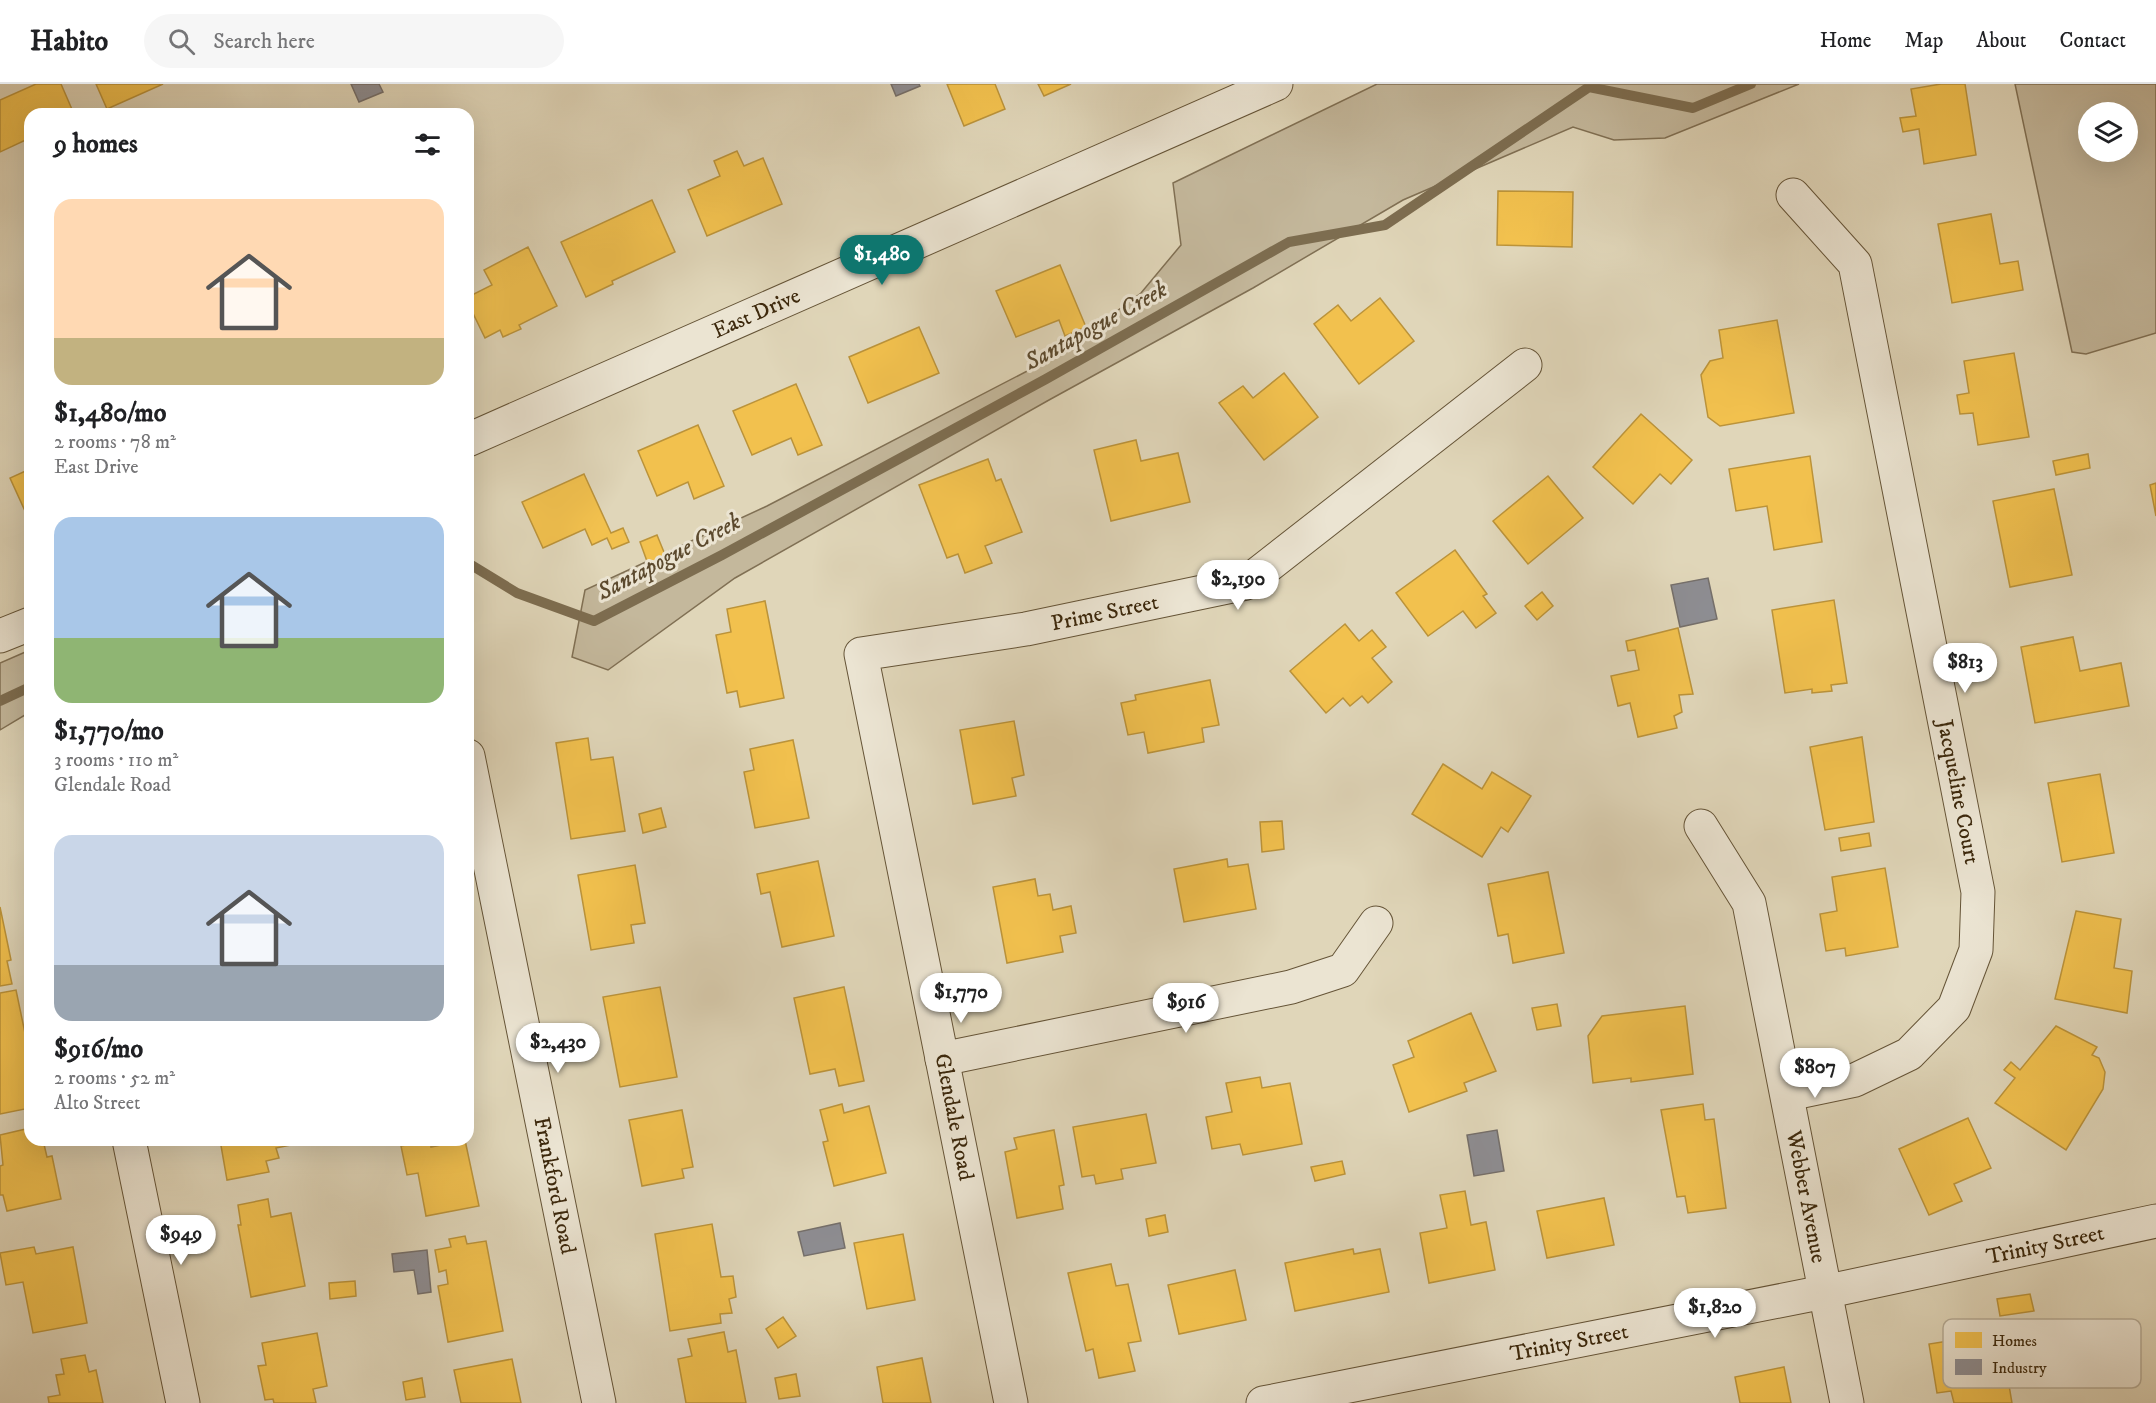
<!DOCTYPE html>
<meta charset="utf-8">
<style>
:root{--surface:#fff;--page:#f6f6f6;--text:#202124;--muted:#757577;--line:#e0e0e0;--accent:#0f766e}
body{margin:0;font-family:"IM FELL DW Pica",serif;background:var(--page);color:var(--text);height:100vh;display:flex;flex-direction:column;font-size:22px;white-space:nowrap}
*{box-sizing:border-box;margin:0}
p{font-size:20px;color:var(--muted)}
.icon{flex:none;width:33px;height:33px;fill:none;stroke:currentColor;stroke-width:2;stroke-linecap:round;stroke-linejoin:round}
.map{position:relative;flex:1;overflow:hidden}
.drawer{position:absolute;left:24px;top:24px;width:450px;height:1038px;display:flex;flex-direction:column;background:var(--surface);border-radius:18px;box-shadow:0 6px 24px #0002}
.drawer>*{flex:none}
.fabs{position:absolute;left:2078px;top:18px;display:grid;gap:12px}
.fabs a{display:grid;place-items:center;width:60px;height:60px;border-radius:50%;background:var(--surface);box-shadow:0 6px 24px #0002;font-size:30px}
.price{position:absolute;translate:-50% -51px;padding:0 14px;border-radius:21px;background:#fff;color:#222;font-size:20px;line-height:39px;filter:drop-shadow(0 2px 3px #0008)}
.price::after{content:'';position:absolute;left:50%;top:36px;width:18px;height:14px;margin-left:-9px;background:inherit;clip-path:polygon(0 0,100% 0,50% 100%)}
.price.selected{background:var(--accent);color:#fff}
ul{padding:0;list-style:none}
li{display:grid;align-content:center;gap:12px;height:318px;padding:0 30px}
li span{display:grid;place-items:center;height:186px;border-radius:18px;color:#555}
li>.icon{margin-inline-start:auto}
span .icon{width:108px;height:108px;fill:#fffc;stroke-width:1}
li b{font-size:26px}
h2{display:flex;justify-content:space-between;align-items:center;height:72px;padding:0 30px;font-size:26px}
header{display:flex;align-items:center;gap:36px;box-sizing:border-box;height:84px;padding:0 30px;background:var(--surface);border-bottom:2px solid var(--line)}
header strong{font-size:28px}
nav{display:flex;gap:33px;margin-inline-start:auto;font-size:21px}
.search{width:420px;height:54px;background:var(--page);display:flex;align-items:center;gap:15px;box-sizing:border-box;padding:0 21px;border-radius:33px;color:var(--muted);font-size:22px}
.map>svg:first-child{display:block}
</style>
<header>
<strong>Habito</strong>
<div class="search"><svg class="icon" aria-label="search" viewBox="0 0 24 24"><circle cx="10" cy="10" r="6"/><path d="M15 15l6 6"/></svg>Search here</div>
<nav><a>Home</a><a>Map</a><a>About</a><a>Contact</a></nav>
</header>
<div class="map">
<svg width="2156" height="1319" viewBox="0 0 2156 1319">
<rect width="100%" height="100%" fill="#e0d6b9"/>
<filter id="stains"><feTurbulence type="fractalNoise" baseFrequency=".00333" numOctaves="4"/><feColorMatrix values="0 0 0 0 .2 0 0 0 0 .09 0 0 0 0 .02 0 0 0 .5 -.17"/></filter>
<radialGradient id="worn" r=".72"><stop offset=".6" stop-color="#630" stop-opacity="0"/><stop offset="1" stop-color="#630" stop-opacity=".3"/></radialGradient>
<g fill="#c4b89c" stroke="#807054" stroke-width="1.5" fill-rule="evenodd">
<polygon points="1377,0 1799,0 1665,54 1614,56 1573,43 1403,116 1253,204 1049,316 735,494 608,586 572,573 585,506 767,422 1058,271 1141,209 1181,161 1173,99"/>
<path d="M2015,0H2156V249L2086,270L2072,268ZM2088,28H2127V68H2088Z"/>
<polygon points="30,566 30,628 0,646 0,579"/>
</g>
<g fill="#f2c14e" stroke="#bb933a" stroke-width="1.5">
<polygon points="36,0 61,0 74,30 30,30 30,54 0,68 0,16"/>
<polygon points="96,0 163,0 107,25"/>
<polygon points="947,0 995,0 1005,25 964,42"/>
<polygon points="1038,0 1071,0 1044,12"/>
<polygon points="1941,0 1965,0 1976,71 1924,80 1919,45 1903,48 1900,34 1916,32 1911,5"/>
<polygon points="737,67 744,82 763,74 782,120 707,152 688,106 720,92 714,77"/>
<polygon points="1498,107 1573,108 1572,163 1497,161"/>
<polygon points="652,116 675,168 612,197 613,200 586,213 561,158"/>
<polygon points="1991,130 2000,180 2018,177 2023,206 1952,219 1938,140"/>
<polygon points="528,163 557,222 519,241 521,245 503,253 500,246 485,254 468,219 468,213 492,201 484,186"/>
<polygon points="1060,181 1086,243 1065,252 1059,236 1016,253 996,207"/>
<polygon points="1380,214 1414,257 1359,300 1314,240 1338,221 1351,237"/>
<polygon points="1777,236 1794,329 1720,342 1708,333 1701,291 1710,277 1723,274 1719,246"/>
<polygon points="919,243 939,289 868,319 849,273"/>
<polygon points="2014,269 2029,353 1978,361 1973,329 1960,330 1957,311 1969,309 1964,277"/>
<polygon points="1284,289 1318,333 1264,376 1219,319 1243,302 1253,314"/>
<polygon points="796,300 822,361 798,371 791,354 752,371 733,327"/>
<polygon points="1641,330 1692,376 1671,400 1660,390 1633,420 1593,383"/>
<polygon points="698,341 724,402 694,415 688,398 657,412 638,367"/>
<polygon points="1136,356 1141,377 1178,369 1190,418 1111,437 1094,366"/>
<polygon points="2088,370 2090,384 2056,391 2053,377"/>
<polygon points="1810,372 1822,458 1774,466 1767,422 1736,427 1729,385"/>
<polygon points="988,375 996,397 1001,395 1022,448 985,462 992,479 965,489 958,470 947,474 919,401"/>
<polygon points="30,385 30,438 10,394"/>
<polygon points="584,390 611,449 623,444 629,458 612,465 607,454 592,461 585,445 543,464 522,418"/>
<polygon points="1548,392 1583,434 1528,480 1493,437"/>
<polygon points="2156,399 2156,432 2150,401"/>
<polygon points="2054,405 2072,491 2010,503 1993,417"/>
<polygon points="657,451 666,473 648,480 640,458"/>
<polygon points="1455,466 1487,510 1483,512 1496,529 1476,544 1463,527 1428,552 1396,509"/>
<polygon points="1542,508 1553,522 1537,536 1525,522"/>
<polygon points="1834,516 1847,599 1831,601 1832,607 1812,609 1812,605 1785,609 1772,526"/>
<polygon points="765,517 784,614 740,623 737,607 727,609 716,551 731,548 727,525"/>
<polygon points="1345,540 1359,557 1372,546 1386,563 1372,574 1392,598 1368,619 1362,612 1350,622 1343,614 1326,629 1290,587"/>
<polygon points="1678,544 1693,610 1679,611 1682,628 1674,632 1677,644 1638,653 1630,619 1618,622 1611,592 1639,586 1635,566 1628,567 1626,557"/>
<polygon points="2073,553 2080,587 2121,579 2129,622 2035,639 2021,563"/>
<polygon points="1210,596 1219,641 1202,644 1204,658 1148,669 1144,648 1128,651 1121,619 1136,616 1135,611"/>
<polygon points="1014,637 1024,691 1012,694 1016,712 973,720 960,646"/>
<polygon points="1862,653 1874,738 1825,746 1810,663"/>
<polygon points="588,654 591,676 613,673 625,747 571,755 556,659"/>
<polygon points="793,656 809,734 755,744 744,688 754,686 750,665"/>
<polygon points="1443,680 1482,705 1492,688 1531,712 1508,748 1501,743 1482,773 1412,730"/>
<polygon points="2100,690 2114,769 2062,778 2048,699"/>
<polygon points="661,724 666,743 643,749 639,730"/>
<polygon points="1282,737 1284,765 1262,768 1260,738"/>
<polygon points="1869,749 1871,762 1841,767 1839,754"/>
<polygon points="1227,775 1228,783 1248,780 1256,825 1184,838 1174,785"/>
<polygon points="818,777 834,852 782,863 770,808 761,810 757,790"/>
<polygon points="635,781 645,839 631,841 634,859 591,866 578,791"/>
<polygon points="1885,784 1898,863 1846,872 1845,864 1826,867 1820,830 1837,827 1832,793"/>
<polygon points="1548,788 1564,869 1513,879 1508,850 1498,852 1488,800"/>
<polygon points="1035,795 1038,812 1050,810 1053,826 1071,822 1076,849 1060,852 1063,868 1007,879 993,803"/>
<polygon points="0,823 11,876 7,877 12,900 0,902"/>
<polygon points="2076,827 2121,835 2114,884 2132,887 2127,929 2055,915"/>
<polygon points="660,903 677,993 620,1003 603,913"/>
<polygon points="844,903 864,997 839,1002 835,985 810,990 794,914"/>
<polygon points="16,906 30,973 30,1024 0,1030 0,909"/>
<polygon points="1557,920 1561,942 1537,946 1532,924"/>
<polygon points="1685,922 1693,990 1631,998 1631,994 1593,999 1588,952 1602,932"/>
<polygon points="1471,929 1496,987 1464,999 1467,1007 1409,1028 1393,981 1414,973 1408,957"/>
<polygon points="2056,942 2097,963 2092,971 2099,974 2105,988 2103,1005 2066,1066 1995,1019 2015,994 2004,986 2011,978 2020,986"/>
<polygon points="1260,993 1262,1004 1290,999 1302,1060 1243,1071 1240,1060 1212,1065 1206,1033 1232,1028 1226,999"/>
<polygon points="842,1020 844,1029 869,1022 886,1089 834,1102 823,1058 828,1057 820,1026"/>
<polygon points="1703,1020 1705,1036 1714,1035 1726,1124 1688,1129 1685,1112 1677,1113 1661,1026"/>
<polygon points="682,1026 693,1083 682,1085 684,1094 642,1102 629,1036"/>
<polygon points="1146,1030 1156,1079 1121,1085 1123,1095 1096,1100 1094,1091 1082,1093 1073,1043"/>
<polygon points="1968,1034 1991,1084 1954,1100 1962,1117 1929,1131 1899,1065"/>
<polygon points="30,1044 30,1056 43,1056 47,1073 52,1072 61,1115 7,1127 3,1111 0,1111 0,1082 3,1081 0,1051"/>
<polygon points="1054,1046 1064,1101 1059,1102 1063,1125 1017,1134 1005,1068 1017,1065 1014,1054"/>
<polygon points="220,1056 295,1056 296,1060 276,1064 279,1074 266,1077 269,1088 227,1096"/>
<polygon points="430,1056 431,1063 465,1056 479,1122 426,1132 418,1089 407,1091 401,1062"/>
<polygon points="1342,1077 1345,1090 1315,1097 1311,1083"/>
<polygon points="1465,1107 1471,1141 1486,1138 1495,1186 1429,1199 1420,1149 1447,1144 1440,1111"/>
<polygon points="1604,1114 1614,1161 1547,1174 1537,1127"/>
<polygon points="268,1115 271,1133 291,1129 305,1202 251,1213 238,1141 241,1141 238,1121"/>
<polygon points="1165,1131 1168,1148 1149,1152 1146,1135"/>
<polygon points="712,1140 721,1193 733,1192 736,1213 729,1215 732,1229 720,1230 721,1239 670,1247 655,1150"/>
<polygon points="903,1150 915,1216 867,1225 854,1159"/>
<polygon points="465,1152 467,1160 486,1157 503,1247 448,1258 438,1202 448,1200 446,1186 439,1188 435,1166 451,1163 449,1155"/>
<polygon points="34,1163 36,1170 73,1163 87,1239 33,1249 23,1198 6,1201 0,1169"/>
<polygon points="1353,1165 1354,1170 1380,1165 1389,1208 1295,1227 1285,1179"/>
<polygon points="1111,1180 1116,1202 1128,1200 1141,1257 1128,1259 1135,1287 1099,1294 1093,1265 1086,1267 1068,1189"/>
<polygon points="1235,1186 1246,1236 1179,1250 1168,1201"/>
<polygon points="355,1197 356,1212 330,1215 329,1199"/>
<polygon points="2030,1210 2034,1227 2000,1232 1997,1215"/>
<polygon points="783,1233 796,1252 778,1264 766,1245"/>
<polygon points="1990,1238 1992,1249 2000,1248 2012,1319 1954,1319 1951,1307 1937,1309 1929,1260 1961,1255 1959,1241"/>
<polygon points="724,1248 728,1268 736,1266 746,1319 686,1319 678,1275 692,1272 688,1255"/>
<polygon points="317,1249 327,1302 313,1305 316,1319 274,1319 273,1315 265,1316 258,1282 266,1281 262,1259"/>
<polygon points="85,1271 89,1288 96,1286 103,1319 49,1319 48,1313 60,1311 56,1291 64,1290 61,1275"/>
<polygon points="922,1274 931,1319 883,1319 877,1283"/>
<polygon points="512,1275 521,1319 461,1319 454,1286"/>
<polygon points="1784,1283 1791,1319 1740,1319 1735,1293"/>
<polygon points="796,1290 800,1312 779,1315 775,1294"/>
<polygon points="422,1294 425,1313 406,1316 403,1298"/>
</g>
<g fill="#8d8d92" stroke="#756f6a" stroke-width="1.5">
<polygon points="351,0 379,0 383,8 359,18"/>
<polygon points="891,0 919,0 920,2 896,12"/>
<polygon points="1708,494 1717,535 1680,543 1671,501"/>
<polygon points="1497,1046 1504,1087 1474,1092 1467,1051"/>
<polygon points="840,1139 845,1164 804,1172 798,1148"/>
<polygon points="427,1166 431,1208 418,1210 414,1186 394,1188 392,1170"/>
</g>
<g fill="none" stroke-linecap="round" stroke-linejoin="round">
<g stroke="#7d6d50" stroke-width="10">
<polyline points="468,479 517,509 594,537 722,471 1046,295 1289,158 1385,141 1589,3 1693,24 1751,0"/>
<polyline points="0,617 30,603"/>
</g>
<g stroke="#655437" stroke-width="35">
<g id="minor">
<path id="s1" d="M468,356L1276,0"/>
<polyline points="0,552 30,540"/>
<path id="s2" d="M468,672L599,1319"/>
<path id="s3" d="M1701,742L1749,819L1847,1319"/>
<polyline points="942,975 1291,903 1343,886 1376,839"/>
<polyline points="1788,1010 1855,996 1909,970 1954,924 1976,866 1978,808 1855,180 1793,111"/>
<polyline points="129,1056 183,1319"/>
<path id="s4" d="M1011,1319L861,570L1026,545L1246,499L1525,281"/>
<path id="s5" d="M1263,1319L1824,1208L2156,1137"/>
</g>
</g>
<use href="#minor" stroke="#ebe4d2" stroke-width="33"/>
</g>
<g text-anchor="middle" dominant-baseline="central" stroke-width="6" stroke-linejoin="round" paint-order="stroke">
<g font-size="22" fill="#3c280c" stroke="#ebe4d2">
<text stroke="none"><textPath href="#s1" startOffset="315">East Drive</textPath></text>
<text stroke="none"><textPath href="#s4" startOffset="1011">Prime Street</textPath></text>
<text transform="translate(1958 708) rotate(79)">Jacqueline Court</text>
<text transform="translate(954 1033) rotate(79)">Glendale Road</text>
<text stroke="none"><textPath href="#s2" startOffset="438">Frankford Road</textPath></text>
<text stroke="none"><textPath href="#s3" startOffset="390">Webber Avenue</textPath></text>
<text stroke="none"><textPath href="#s5" startOffset="798">Trinity Street</textPath></text>
<text stroke="none"><textPath href="#s5" startOffset="312">Trinity Street</textPath></text>
</g>
<g font-size="24" font-style="italic" fill="#5c4a2e" stroke="#ebe4d2">
<text transform="translate(1096 242) rotate(-29)">Santapogue Creek</text>
<text transform="translate(669 473) rotate(-28)">Santapogue Creek</text>
</g>
</g>
<rect x="1943" y="1235" width="198" height="69" rx="9" fill="#ebe4d2" stroke="#b6ac97" stroke-width="1.5"/>
<rect x="1955" y="1248" width="27" height="16" fill="#f2c14e"/>
<rect x="1955" y="1275" width="27" height="16" fill="#8d8d92"/>
<g font-size="16" fill="#3c280c">
<text x="1992" y="1262">Homes</text>
<text x="1992" y="1289">Industry</text>
</g>
<rect width="100%" height="100%" filter="url(#stains)"/>
<rect width="100%" height="100%" fill="url(#worn)"/>
</svg>
<div class="fabs">
<a><svg class="icon" aria-label="layers" viewBox="0 0 24 24"><path d="M12 4l9 5-9 5-9-5zM3 14l9 5 9-5"/></svg></a>
</div>
<b class="price selected" style="left:882px;top:202px">$1,480</b>
<b class="price" style="left:1238px;top:527px">$2,190</b>
<b class="price" style="left:1965px;top:610px">$813</b>
<b class="price" style="left:961px;top:940px">$1,770</b>
<b class="price" style="left:1186px;top:950px">$916</b>
<b class="price" style="left:558px;top:990px">$2,430</b>
<b class="price" style="left:1815px;top:1015px">$807</b>
<b class="price" style="left:181px;top:1182px">$949</b>
<b class="price" style="left:1715px;top:1255px">$1,820</b>
<section class="drawer">
<h2>9 homes<svg class="icon" aria-label="filters" viewBox="0 0 24 24"><path d="M4 7h16M4 17h16"/><circle cx="9" cy="7" r="2"/><circle cx="15" cy="17" r="2"/></svg></h2>
<ul>
<li><span style="background:linear-gradient(#ffd9b3 75%,#c2b280 0)"><svg class="icon" aria-label="home" viewBox="0 0 24 24"><path d="M3 11l9-7 9 7M6 9v11h12V9"/></svg></span><div><b>$1,480/mo</b><p>2 rooms · 78 m²</p><p>East Drive</p></div></li>
<li><span style="background:linear-gradient(#a9c7e8 65%,#8fb573 0)"><svg class="icon" aria-label="home" viewBox="0 0 24 24"><path d="M3 11l9-7 9 7M6 9v11h12V9"/></svg></span><div><b>$1,770/mo</b><p>3 rooms · 110 m²</p><p>Glendale Road</p></div></li>
<li><span style="background:linear-gradient(#c9d6e8 70%,#9aa5b1 0)"><svg class="icon" aria-label="home" viewBox="0 0 24 24"><path d="M3 11l9-7 9 7M6 9v11h12V9"/></svg></span><div><b>$916/mo</b><p>2 rooms · 52 m²</p><p>Alto Street</p></div></li>
</ul>
</section>
</div>
